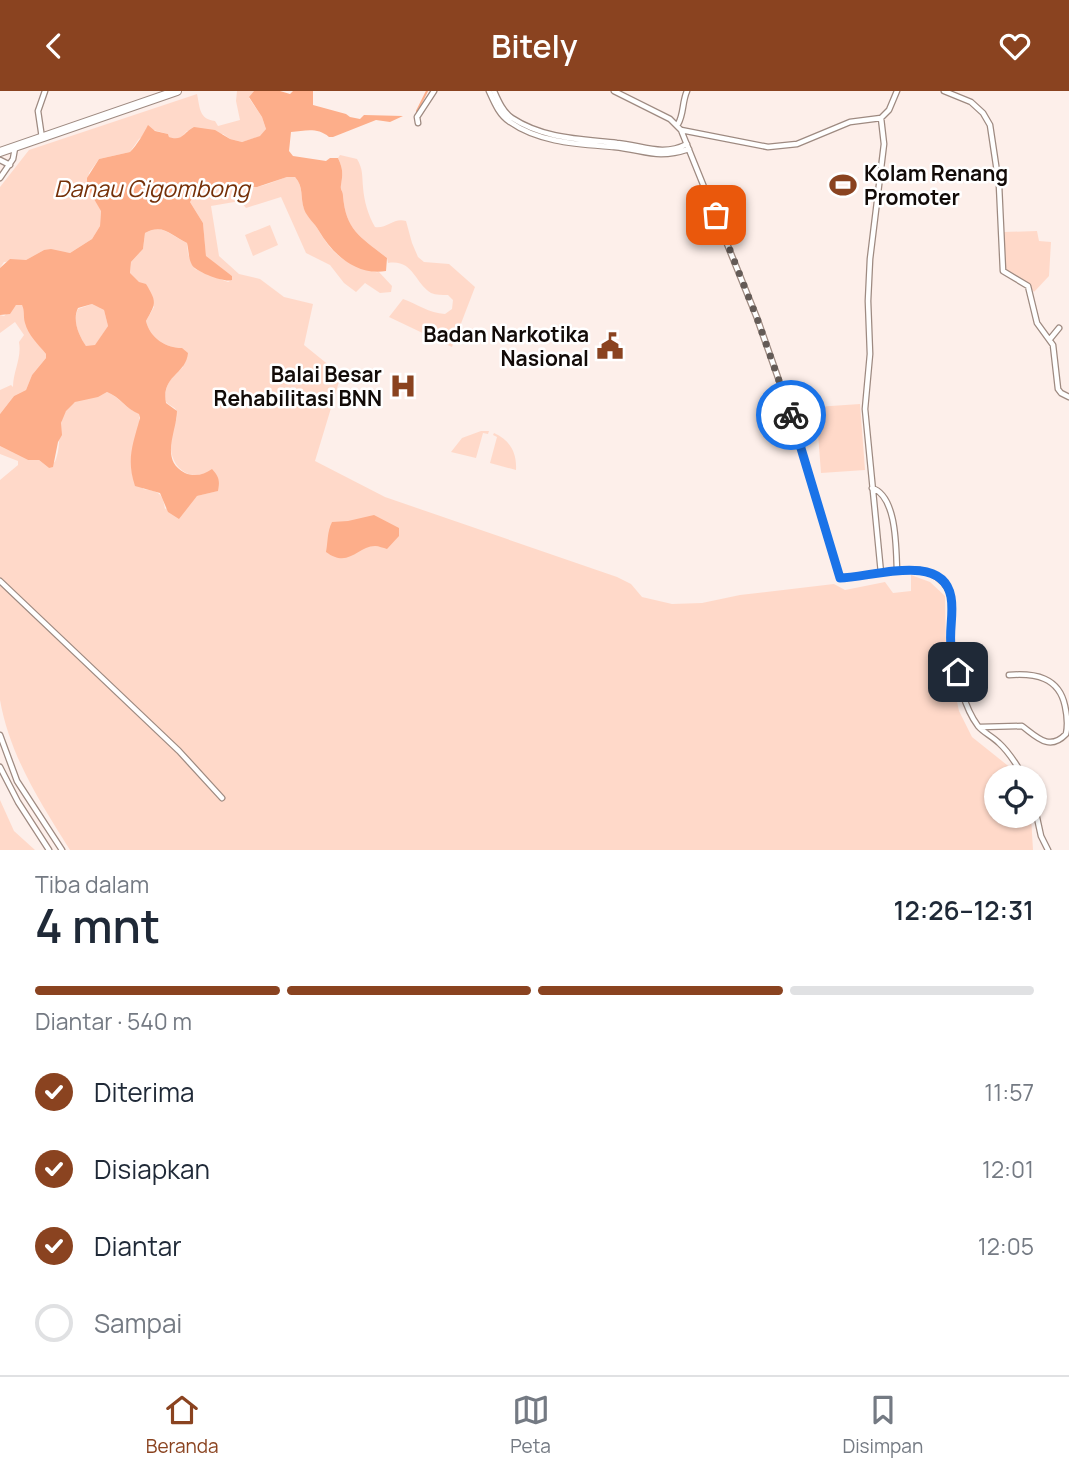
<!DOCTYPE html>
<html lang="id">
<head>
<meta charset="utf-8">
<style>
	body { margin:0; font-family:Manrope,sans-serif; background:#f6f6f7; color:#1f2937; height:100vh; display:flex; flex-direction:column; font-size:26px; white-space:nowrap }
	* { box-sizing:border-box; margin:0 }
	p { font-size:23px; color:#747a83 }
	.icon { flex:none; width:38px; height:38px; fill:none; stroke:currentColor; stroke-width:2; stroke-linecap:round; stroke-linejoin:round }
	.map { position:relative; height:759px; overflow:hidden }
	.drawer { display:flex; flex-direction:column; background:#fff; flex:1 }
	.drawer>* { flex:none }
	.fabs { position:absolute; left:984px; top:674px; display:grid; gap:14px }
	.fabs a { display:grid; place-items:center; width:63px; height:63px; border-radius:50%; background:#fff; box-shadow:0 2px 5px #0004; font-size:35px }
	.pin { position:absolute; display:grid; place-items:center; width:60px; height:60px; color:#fff; margin:-30px; border-radius:14px; box-shadow:0 4px 10px #0006 }
	.courier { position:absolute; display:grid; place-items:center; width:70px; height:70px; margin:-35px; border:5px solid #1a73e8; border-radius:50%; background:#fff; color:#222; box-shadow:0 2px 9px #0007 }
	.summary em { font-style:normal; font-weight:600 }
	.summary div { display:flex; flex-direction:column-reverse }
	.summary { display:flex; align-items:center; justify-content:space-between; height:119px; padding:0 35px }
	h1 { font-size:46px; font-weight:600; line-height:52px }
	.bar { display:grid; grid-template-columns:repeat(4,1fr); gap:10px 7px; align-content:center; height:84px; padding:0 35px }
	.bar i { height:9px; border-radius:5px; background:#e0e1e3 }
	.bar .current { background:#8a4320 }
	.bar p { grid-column:span 4 }
	ol { padding:0 35px; list-style:none }
	li { display:flex; align-items:center; gap:21px; height:77px }
	li p { margin-inline-start:auto }
	li .icon { padding:7px; border-radius:50%; background:#8a4320; color:#fff; stroke-width:4 }
	li:last-child { color:#747a83 }
	li i { width:38px; height:38px; border:4px solid #e0e1e3; border-radius:50% }
	header { display:flex; justify-content:space-between; align-items:center; height:91px; padding:0 35px; background:#8a4320; color:#fff; font-size:32px; font-weight:600 }
	.menu { display:flex; justify-content:space-around; align-items:center; height:98px; border-top:2px solid #e0e1e3; background:#fff; font-size:19px; color:#747a83 }
	.menu a { display:grid; justify-items:center; gap:4px }
	.menu .current { color:#8a4320 }
	.map>svg:first-child { display:block }
</style>
</head>
<body>
<header><svg class="icon" aria-label="back" viewBox="0 0 24 24"><path d="M15 5l-7 7 7 7"/></svg>Bitely<svg class="icon" aria-label="heart" viewBox="0 0 24 24"><path d="M12 20l-8-8c-3-5 5-10 8-4 3-6 11-1 8 4z"/></svg></header>
<div class="map">
<svg width="1069" height="759" viewBox="0 0 1069 759">
	<rect width="100%" height="100%" fill="#fdefea"/>
	<path fill="#ffd9c9" d="M237,0h17l-5,7 13,19 4,12 -5,7 -19,6 -12,-3 -7,-5 -36,-3c-6,7 -9,10 -18,6l-1,-3 -22,-6v6l-7,5 -9,13 -31,7 -10,14 -2,14 14,23 -1,16 -8,13 -22,14 -26,-3 -18,10 -22,2 -4,6v-81l29,-37 168,-56c3,14 2,25 18,27l3,5 22,-6 -4,-19z
		M340,64l17,4c6,10 5,16 6,28 1,14 5,28 12,40 12,2 19,-10 31,-6l6,22 6,14 6,5 25,2 26,23 -23,60 -63,-30 14,-18c14,5 26,14 42,15l7,-5 1,-9 -5,-5c-6,0 -12,0 -17,-2 -17,-11 -18,-34 -43,-30l-1,-5c-26,-21 -41,-27 -44,-62 0,-6 -3,-5 -2,-11 2,-12 2,-16 -3,-27z
		M287,86h8c9,10 5,20 9,31 3,10 11,15 15,23 12,20 22,31 45,37 6,2 9,5 15,4l13,14 -1,6 -11,1 -15,-10 -9,9 -12,-9 -14,-18 -24,-12 -25,-56 -35,11 -6,-7 -29,5 8,50 20,18 21,5 24,18 29,7 -9,41 37,30 -26,86 70,36 232,80 14,7 11,13 30,7 30,-1 38,-8 94,-11 11,6 40,-8 8,11 18,-2v-16l19,7 15,14 1,54 13,61 13,26 40,32 6,8h-22v38l35,1 2,34h-963c-30,-48 -60,-94 -70,-150v-220l18,-15v-4l-18,-7v-8l28,14h11l10,8c2,-3 6,-5 7,-9 7,-18 -2,-44 19,-57 9,-6 22,-4 32,-10 13,5 19,18 32,21l4,76c15,2 20,4 22,20l32,-13 20,-5 -5,-21c-7,5 -18,7 -26,3 -16,-8 -18,-29 -13,-44 1,-6 5,-10 4,-16 -1,-7 -7,-6 -11,-11 -3,-16 5,-25 17,-35l-1,-19c-16,0 -32,-10 -36,-27l8,-14 -24,-33 1,-12 12,-13 2,-16c19,-10 25,3 42,10l1,11 7,15 33,13 4,-2v-4l-26,-19 -3,-34 -13,-21c8,-24 45,-13 65,-15 10,-1 22,-7 32,-10z
		M270,134l8,20 -25,11 -8,-21z
		M1037,140l2,10 12,1 -2,34 -15,16 -9,-11 -15,-4c-8,-16 -8,-28 -6,-45z
		M92,213l12,6 4,16 -13,20h-9c-7,-10 -14,-26 -8,-37z
		M16,214h6l3,3c-1,19 9,32 21,46v4l-14,17 -6,15 -12,6 -14,18v-24l11,-5 2,2c0,-16 9,-29 6,-45l5,-7 -9,-13 -15,11v-18l4,1z
		M860,313l5,66 -44,3 -5,-66z
		M481,340h8l-1,3 -5,-1 -7,25 -25,-6 11,-14z
		M494,342c16,7 23,20 22,37l-26,-7 7,-26 -4,-2z
		M0,709l14,31 21,19h-35z"/>
	<path fill="#fdae8a" fill-rule="evenodd" d="M254,0h26l10,3 3,-3h20v14l33,9 4,3 10,2 4,-4 39,1 -13,6 -14,-2 -43,17h-4c-12,-10 -24,-6 -38,-5l-2,19 4,5 33,5 4,-3h8c5,11 5,15 3,27 -1,6 2,5 2,11 3,35 18,41 44,62l-1,13c-29,5 -53,-16 -67,-40 -4,-8 -12,-13 -15,-22 -4,-12 0,-22 -9,-32h-8l-30,10 -40,-1 -21,5 -6,11 13,21 3,33 26,20v4c-7,3 -36,-8 -40,-15 -4,-7 -3,-15 -5,-22 -16,-7 -23,-20 -42,-10l-2,16 -12,13 -1,11 9,9 7,2c11,18 10,19 0,37 4,17 20,27 36,27l6,5c-2,22 -27,22 -22,50l11,8c0,20 -18,49 8,62 9,4 19,2 27,-4 7,8 8,11 6,22l-21,5 -18,23 -11,-7 -8,-19 -25,-7c-9,-27 -2,-42 5,-68l-1,-4c-13,-5 -19,-17 -32,-22l-9,5 -23,5 -9,9 -5,12 1,12 -4,7 -5,25 -4,1 -10,-8h-11l-28,-14v-32l14,-18 12,-6 6,-15 14,-17v-4c-8,-10 -18,-19 -21,-31 -2,-7 0,-12 -3,-18h-6l-6,9 -10,1v-47l10,-9 16,1 18,-10 7,-1 19,4 22,-14 8,-13 1,-15 -14,-24v-9l12,-19 31,-7c8,-8 13,-18 18,-27l7,6 13,3 1,3c13,5 15,-5 25,-10l21,3 15,9 12,3 18,-6 6,-7 -4,-12 -13,-20zM92,213l12,6 4,16 -13,19 -9,1c-7,-10 -14,-26 -8,-38z
		M374,424l25,13v8l-12,13c-4,-1 -8,-3 -12,-3 -18,0 -26,23 -49,6 2,-10 1,-20 6,-30l16,-1z"/>
	<g fill="none" stroke-linecap="round" stroke-linejoin="round">
		<path stroke="#fdae8a" stroke-width="2" d="M417,20l10,-20"/>
		<defs>
			<path id="minor" d="M489,0c5,11 10,24 21,31 30,21 69,22 104,25 31,3 42,13 75,2
				M494,0c4,9 9,21 18,27 32,21 69,21 105,25 25,2 45,14 70,1
				M614,0l56,28 11,11 87,17 29,-3 53,-22 31,-4 8,-8 8,-19
				M944,0l27,11 12,11 7,12 9,60 4,86 25,15 9,37 16,22 5,44 3,4 8,4
				M881,27l3,26 -14,115 -2,42 2,53 -5,55 16,164
				M418,32l-1,-6 17,-26
				M678,33c6,-10 4,-22 9,-33
				M681,39l76,188 31,88 52,172c26,0 67,-15 90,-5 35,17 16,48 22,77 5,24 11,56 26,76 6,7 14,10 21,17 10,9 18,22 25,34
				M42,47l-4,-27 7,-20
				M0,69l10,5
				M0,87l13,-19 2,-11
				M1050,248l9,-11
				M872,397c25,8 24,60 25,83
				M0,490l179,170 43,47
				M980,636l42,-1c14,10 27,26 44,8 2,-9 1,-19 -1,-28 -6,-29 -30,-33 -56,-31
				M0,644l17,46 45,69
				M0,676l18,35 31,48
				M1034,713l7,32 7,14"/>
			<path id="trunk" d="M0,61l177,-61"/>
		</defs>
		<use href="#minor" stroke="#9e8a81" stroke-width="7"/>
		<use href="#trunk" stroke="#9e8a81" stroke-width="10"/>
		<use href="#minor" stroke="#fff" stroke-width="4.5"/>
		<use href="#trunk" stroke="#fff" stroke-width="8"/>
	</g>
	<g fill="none" stroke-linecap="round" stroke-linejoin="round">
		<path stroke="#645b57" stroke-width="7" stroke-dasharray="0 12.6" d="M716,124l41,103 34,97"/>
		<path stroke="#1a73e8" stroke-width="9" d="M791,324l49,163c30,0 103,-27 111,19 3,16 -2,33 0,49 1,9 6,17 7,26"/>
	</g>
	<defs>
		<symbol id="stadium-bare" viewBox="-9 -9 18 18"><path d="M0-5a6.5 5 0 1 0 0 10a6.5 5 0 1 0 0-10ZM-3.5-1.8h7v3.6h-7Z" fill="#8a4320" stroke="#fff" stroke-width="2.5" paint-order="stroke"/></symbol>
		<symbol id="civic-bare" viewBox="-9 -9 18 18"><path d="M-.6-6.5H3V-4.5H.6V-3L4-1V1h2V6H-6V1h2V-1L-.6-3ZM-1.2 2.5V6h2.4V2.5Z" fill="#8a4320" stroke="#fff" stroke-width="2.5" paint-order="stroke"/></symbol>
		<symbol id="hospital-bare" viewBox="-9 -9 18 18"><path d="M-5-5h3v3.5h4V-5h3V5h-3V1.5h-4V5h-3Z" fill="#8a4320" stroke="#fff" stroke-width="2.5" paint-order="stroke"/></symbol>
	</defs>
	<g fill-rule="evenodd">
		<use href="#stadium-bare" x="824" y="75" width="38" height="38"/>
		<use href="#civic-bare" x="591" y="236" width="38" height="38"/>
		<use href="#hospital-bare" x="384" y="276" width="38" height="38"/>
	</g>
	<g text-anchor="middle" dominant-baseline="central" stroke-width="5" stroke-linejoin="round" paint-order="stroke">
		<g font-size="21" font-weight="bold" fill="#120b08" stroke="#fff" text-anchor="end">
			<text x="864" y="82" text-anchor="start">Kolam Renang<tspan x="864" dy="24">Promoter</tspan></text>
			<text x="589" y="243">Badan Narkotika<tspan x="589" dy="24">Nasional</tspan></text>
			<text x="382" y="283">Balai Besar<tspan x="382" dy="24">Rehabilitasi BNN</tspan></text>
		</g>
		<g font-size="23" font-style="italic" fill="#753008" stroke="#fff">
			<text x="152" y="97">Danau Cigombong</text>
		</g>
	</g>
</svg>
<div class="fabs">
<a><svg class="icon" aria-label="locate" viewBox="0 0 24 24"><circle cx="12" cy="12" r="6"/><path d="M12 2v4M12 18v4M2 12h4M18 12h4"/></svg></a>
</div>
<div class="pin" style="left:716px;top:124px;background:#ea580c"><svg class="icon" aria-label="bag" viewBox="0 0 24 24"><path d="M5 8h14l-1 12H6zM9 8a3 3 0 0 1 6 0"/></svg></div>
<div class="pin" style="left:958px;top:581px;background:#1f2937"><svg class="icon" aria-label="home" viewBox="0 0 24 24"><path d="M3 11l9-7 9 7M6 9v11h12V9"/></svg></div>
<div class="courier" style="left:791px;top:324px"><svg class="icon" aria-label="bike" viewBox="0 0 24 24"><circle cx="6" cy="16" r="4"/><circle cx="18" cy="16" r="4"/><path d="M6 16l4-8h5l3 8M10 8l3 8H6M13 5h3"/></svg></div>
</div>
<section class="drawer">
<div class="summary"><div><h1>4 mnt</h1><p>Tiba dalam</p></div><em>12:26–12:31</em></div>
<div class="bar"><i class="current"></i><i class="current"></i><i class="current"></i><i></i><p>Diantar · 540 m</p></div>
<ol>
<li><svg class="icon" aria-label="check" viewBox="0 0 24 24"><path d="M5 12l5 5 9-10"/></svg>Diterima<p>11:57</p></li>
<li><svg class="icon" aria-label="check" viewBox="0 0 24 24"><path d="M5 12l5 5 9-10"/></svg>Disiapkan<p>12:01</p></li>
<li><svg class="icon" aria-label="check" viewBox="0 0 24 24"><path d="M5 12l5 5 9-10"/></svg>Diantar<p>12:05</p></li>
<li><i></i>Sampai</li>
</ol>
</section>
<nav class="menu">
<a class="current"><svg class="icon" aria-label="home" viewBox="0 0 24 24"><path d="M3 11l9-7 9 7M6 9v11h12V9"/></svg>Beranda</a>
<a><svg class="icon" aria-label="map" viewBox="0 0 24 24"><path d="M3 6l6-2 6 2 6-2v14l-6 2-6-2-6 2zM9 4v14M15 6v14"/></svg>Peta</a>
<a><svg class="icon" aria-label="saved" viewBox="0 0 24 24"><path d="M7 4h10v16l-5-4-5 4z"/></svg>Disimpan</a>
</nav>
</body>
</html>
